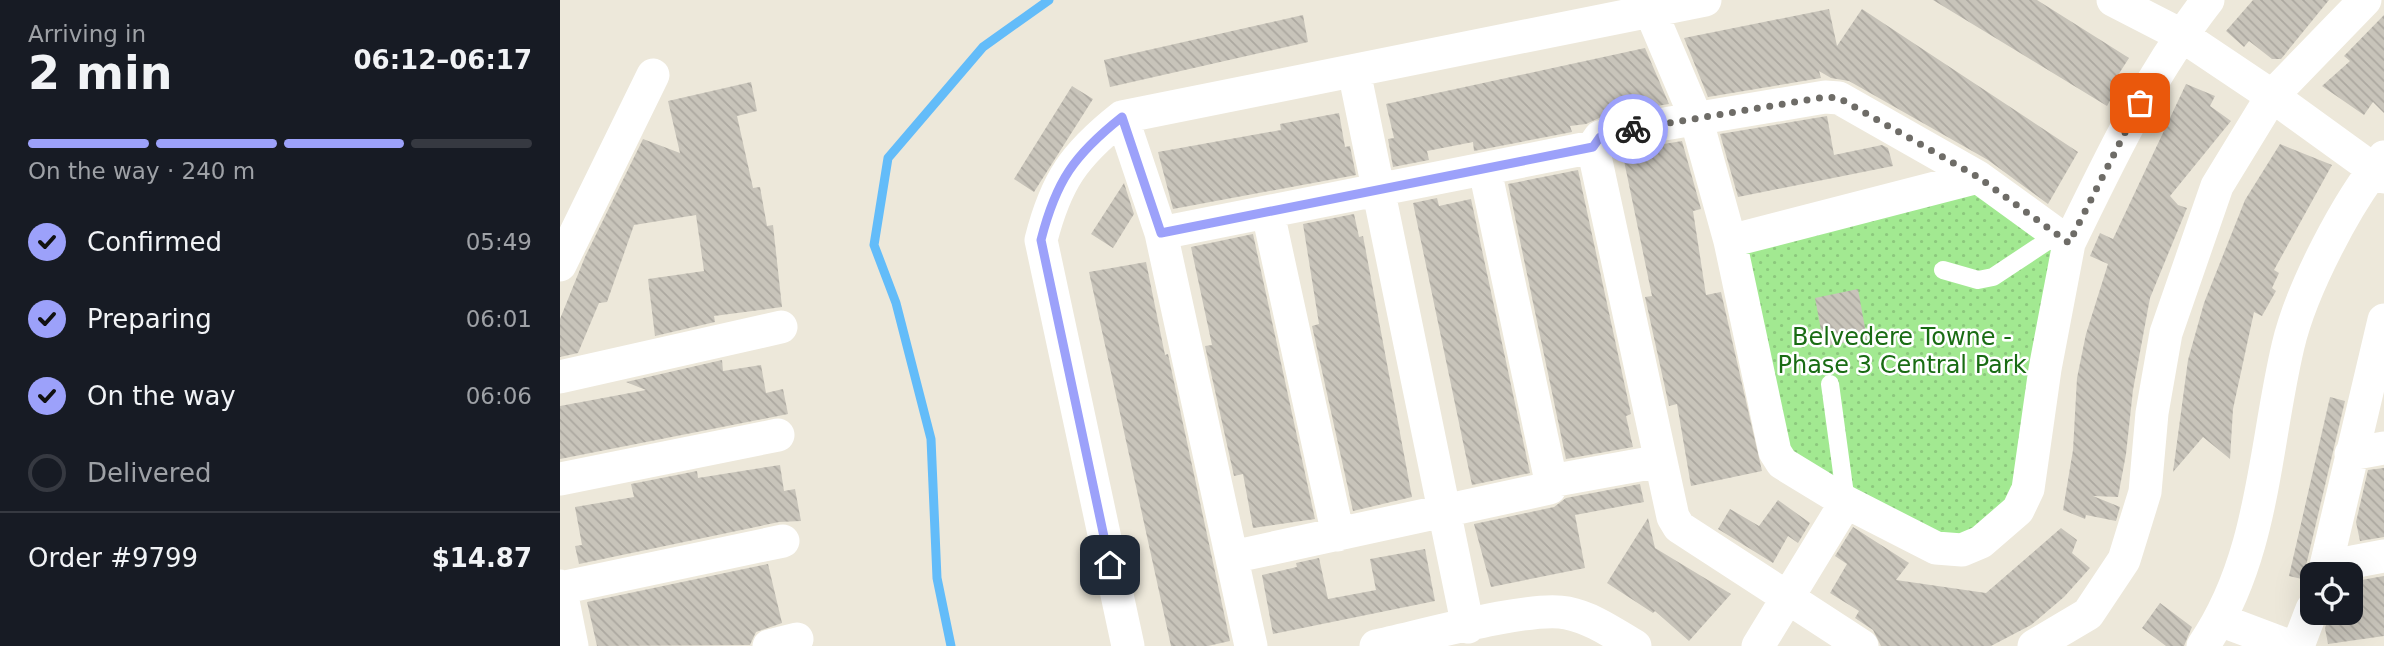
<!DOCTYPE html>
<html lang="en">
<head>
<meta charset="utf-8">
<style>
	body { margin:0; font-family:"DejaVu Sans",sans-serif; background:#242831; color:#f1f3f6; height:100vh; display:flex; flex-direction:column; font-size:26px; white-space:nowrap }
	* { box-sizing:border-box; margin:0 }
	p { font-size:23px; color:#9ea1a6 }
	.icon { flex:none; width:38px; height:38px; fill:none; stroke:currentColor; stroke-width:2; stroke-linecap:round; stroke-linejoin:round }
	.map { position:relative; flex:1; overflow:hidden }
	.panel { display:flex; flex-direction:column; background:#171b24; width:560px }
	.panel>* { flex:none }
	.controls { position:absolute; left:1740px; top:562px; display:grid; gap:14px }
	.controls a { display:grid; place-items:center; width:63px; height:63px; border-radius:14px; background:#171b24; box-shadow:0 7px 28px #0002; font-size:35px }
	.pin { position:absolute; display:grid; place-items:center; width:60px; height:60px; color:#fff; margin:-30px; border-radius:14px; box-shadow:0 4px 10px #0006 }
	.courier { position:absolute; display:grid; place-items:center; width:70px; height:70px; margin:-35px; border:5px solid #9ca1fa; border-radius:50%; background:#fff; color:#222; box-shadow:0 2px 9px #0007 }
	.overview em { font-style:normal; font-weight:600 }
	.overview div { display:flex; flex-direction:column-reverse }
	.overview { display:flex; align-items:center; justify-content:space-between; height:119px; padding:0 28px }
	h1 { font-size:46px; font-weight:600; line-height:52px }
	.bar { display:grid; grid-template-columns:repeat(4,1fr); gap:10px 7px; align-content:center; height:84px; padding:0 28px }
	.bar i { height:9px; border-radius:5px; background:#363941 }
	.bar .on { background:#9ca1fa }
	.bar p { grid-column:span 4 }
	.line { display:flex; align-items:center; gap:18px; padding:0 28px; border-top:2px solid #363941 }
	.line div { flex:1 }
	ol { padding:0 28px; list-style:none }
	li { display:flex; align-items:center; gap:21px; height:77px }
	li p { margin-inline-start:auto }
	li .icon { padding:7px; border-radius:50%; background:#9ca1fa; color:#111; stroke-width:4 }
	li:last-child { color:#9ea1a6 }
	li i { width:38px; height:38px; border:4px solid #363941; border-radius:50% }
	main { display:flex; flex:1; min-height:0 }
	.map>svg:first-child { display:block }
</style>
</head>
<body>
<main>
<section class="panel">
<div class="overview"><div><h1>2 min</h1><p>Arriving in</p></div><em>06:12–06:17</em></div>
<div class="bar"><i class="on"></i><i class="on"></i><i class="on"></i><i></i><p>On the way · 240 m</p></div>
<ol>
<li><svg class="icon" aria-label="check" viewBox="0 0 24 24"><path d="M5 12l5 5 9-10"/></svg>Confirmed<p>05:49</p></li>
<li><svg class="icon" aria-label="check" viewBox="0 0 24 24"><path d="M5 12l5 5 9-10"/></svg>Preparing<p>06:01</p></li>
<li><svg class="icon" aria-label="check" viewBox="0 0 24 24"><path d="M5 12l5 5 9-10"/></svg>On the way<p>06:06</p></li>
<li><i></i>Delivered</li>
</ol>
<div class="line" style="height:91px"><div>Order #9799</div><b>$14.87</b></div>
</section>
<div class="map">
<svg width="1824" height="646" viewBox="0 0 1824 646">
	<defs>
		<pattern id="green-dots" width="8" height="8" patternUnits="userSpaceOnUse" patternTransform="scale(1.75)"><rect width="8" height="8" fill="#a2e991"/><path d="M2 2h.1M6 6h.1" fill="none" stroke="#8cc87d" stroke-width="1.8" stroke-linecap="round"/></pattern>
		<pattern id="building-back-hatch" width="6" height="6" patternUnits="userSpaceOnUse" patternTransform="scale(1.75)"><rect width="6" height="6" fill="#c8c4ba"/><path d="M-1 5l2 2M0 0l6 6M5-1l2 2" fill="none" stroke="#aca8a0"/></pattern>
	</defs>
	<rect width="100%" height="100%" fill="#ede8da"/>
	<path fill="url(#green-dots)" d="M1418,177l91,66 -41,246 -66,61 -180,-87 -50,-216z"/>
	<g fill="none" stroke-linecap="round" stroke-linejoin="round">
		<path stroke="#63bcf9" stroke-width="9" d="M391,646l-14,-68 -6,-139 -35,-136 -22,-58 14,-87 95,-111 66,-47"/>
	</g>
	<path fill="url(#building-back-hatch)" d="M1373,0h104l92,58 -16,25 5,3 -11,20z
		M1693,0h76l-48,59h-9l-23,-18 -5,6 -18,-16z
		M1269,9l8,37 25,-37 216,143 -30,52 -60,-44 -139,-79 -18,-3 -12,-7 2,7 -113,19 -24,-59z
		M743,15l5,27 -198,45 -6,-27z
		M1824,15v98l-11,-11 -9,13 -42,-29 28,-25 -6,-5z
		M1085,48l24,56 -61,10 -22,10 -16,2 2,6 -98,19 -1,-9 -46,9 2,9 -36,7 -5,-28 6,-1 -8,-34z
		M191,82l6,29 -20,5 16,72 7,-1 7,39 6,-1 9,82 -68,9 1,6 -60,14 -7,-57 56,-8 -8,-56 -62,10 -27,77 -8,1 -21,50 -18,4v-38l25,-62 58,-118 37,14 -12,-52z
		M1626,84l29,12 -5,10 21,15 -61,75 8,9 9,3 -37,90 -17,92 -7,64 -8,43 -25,-1 27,11 -4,14 -30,-6 -1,4 -22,-9 10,-60 4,-72 9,-44 22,-70 -18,-8 10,-23 13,6z
		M512,86l21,13 -59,93 -20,-13z
		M779,113l6,34 5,-1 6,29 -183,34 -15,-57 123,-22 -1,-6z
		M1267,116l7,39 48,-10 6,3 5,18 -155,31 -18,-63z
		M1122,141l19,68 -8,2 13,84 15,-3 41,179 -71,15 -14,-82 -8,2 -24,-109 7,-1 -30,-145z
		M1720,144l52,21 -58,105 5,3 -7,15 4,3 -14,25 -8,-4 -21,97 -3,50 -27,-22 -30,35 15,-112 16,-57 41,-103z
		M1018,170l53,244 -5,2 7,31 -67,12 -58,-275z
		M564,183l10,31 -21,34 -22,-14z
		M877,198l2,8 32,-7 59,274 -58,12 -59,-282z
		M794,214l5,23 4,-1 49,261 -59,14 -41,-185 7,-2 -16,-100z
		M693,234l62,285 -62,9 -10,-54 -9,2 -29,-130 7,-1 -21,-98z
		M586,262l19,93 3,-1 62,287 -22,5h-37l-82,-374z
		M1298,289l9,50 -43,7 -9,-48z
		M162,360l1,11 38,-6 5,28 17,-4 5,25 -228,45v-53l86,-16 -20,-8z
		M1770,397l15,4 -40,169 1,10 -17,-4z
		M220,465l4,26 11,-2 6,32 -22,1 -200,42 -4,-18 7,-1 -7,-38 59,-10 -3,-13 66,-13 1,7z
		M1824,468v69l-24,4 -4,-19 12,-52z
		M1080,484l4,18 -69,13 10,53 -94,19 -17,-63 80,-17 12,-9z
		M1218,500l32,23 -12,20 -10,-7 -15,27 -55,-34 12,-20 29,17z
		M1088,518l7,30 76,46 -42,47 -34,-30 -2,2 -46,-30z
		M1293,527l56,36 -13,17 90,13 75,-65 16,12 -5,13 18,15 -26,29 -33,28 -40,21h-110l-8,-16 -18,-12 4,-7 -29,-18 17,-29 -12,-8z
		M865,549l10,52 -162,33 -11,-59 35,-8 -1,-4 23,-5 9,41 48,-9 -6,-31z
		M208,564l14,59 -26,9 -6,13 -153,1 -10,-44z
		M1824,576v60l-56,8 -3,-16 5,-16h20v-30z
		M1600,603l32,24 -8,19h-18l-24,-18z"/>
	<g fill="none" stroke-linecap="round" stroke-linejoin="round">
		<path stroke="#fff" stroke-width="18" d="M1383,270l35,10 15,-3 65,-43
			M1270,384l16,118"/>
		<path stroke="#fff" stroke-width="33" d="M1553,0l68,35 91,61 112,81
			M1091,12l45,106 34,123 45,211 7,11 64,39 90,46 26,2 19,-8 37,-32 10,-21 17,-120 24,-126 -91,-66 -248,64
			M794,71l114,556
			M562,117l39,116 90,413
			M708,213l70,322
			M601,233l432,-86
			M1509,243c41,-84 81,-169 139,-243
			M0,265l93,-190
			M0,377l221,-50
			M1791,454l33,-6
			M0,479l218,-44
			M991,481l110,-20
			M672,557l318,-69 1,-7 -66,-311
			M1766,567l58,-11
			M1764,574l60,-254
			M0,586l12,60
			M0,588l223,-47
			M1660,620l69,26
			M209,646l28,-7
			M568,646l-87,-406c15,-59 33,-85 81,-123l583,-117
			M816,646c43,-9 154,-41 191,-33 25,5 46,20 68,33
			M1198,646l88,-144
			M1302,646l-183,-119 -6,-10 -80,-370 7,-10 11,-4 214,-36 14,1 139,79
			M1474,646l54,-32 36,-54 21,-68 7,-79 14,-80 51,-147 55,-90 93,-96
			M1643,646c61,-89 61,-198 85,-300 13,-56 59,-145 96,-189
			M1738,646l14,-37"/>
	</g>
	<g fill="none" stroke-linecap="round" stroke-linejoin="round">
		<path stroke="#6e6c67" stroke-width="7" stroke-dasharray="0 12.6" d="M1073,129l192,-32 14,1 139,79 91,66 71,-140"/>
		<path stroke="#9ca1fa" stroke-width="9" d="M550,565l-69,-325c15,-59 33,-85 81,-123l39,116 432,-86 7,-10 33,-8"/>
	</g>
	<g text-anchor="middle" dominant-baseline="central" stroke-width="5" stroke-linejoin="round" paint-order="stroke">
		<g font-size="24" fill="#196c13" stroke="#fff">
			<text x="1342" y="337">Belvedere Towne -<tspan x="1342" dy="28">Phase 3 Central Park</tspan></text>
		</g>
	</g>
</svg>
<div class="controls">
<a><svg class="icon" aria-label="locate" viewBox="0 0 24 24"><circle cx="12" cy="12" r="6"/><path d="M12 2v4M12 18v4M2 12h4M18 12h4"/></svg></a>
</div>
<div class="pin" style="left:1580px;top:103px;background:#ea580c"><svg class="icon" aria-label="bag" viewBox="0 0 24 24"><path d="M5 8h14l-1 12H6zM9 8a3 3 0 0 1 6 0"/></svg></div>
<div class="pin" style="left:550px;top:565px;background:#1f2937"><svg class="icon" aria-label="home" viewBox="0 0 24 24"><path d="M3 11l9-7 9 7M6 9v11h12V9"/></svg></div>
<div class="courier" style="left:1073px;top:129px"><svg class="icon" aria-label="bike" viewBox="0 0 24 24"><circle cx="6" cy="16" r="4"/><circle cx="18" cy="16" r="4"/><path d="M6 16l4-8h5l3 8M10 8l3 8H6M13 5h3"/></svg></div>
</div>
</main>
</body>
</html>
